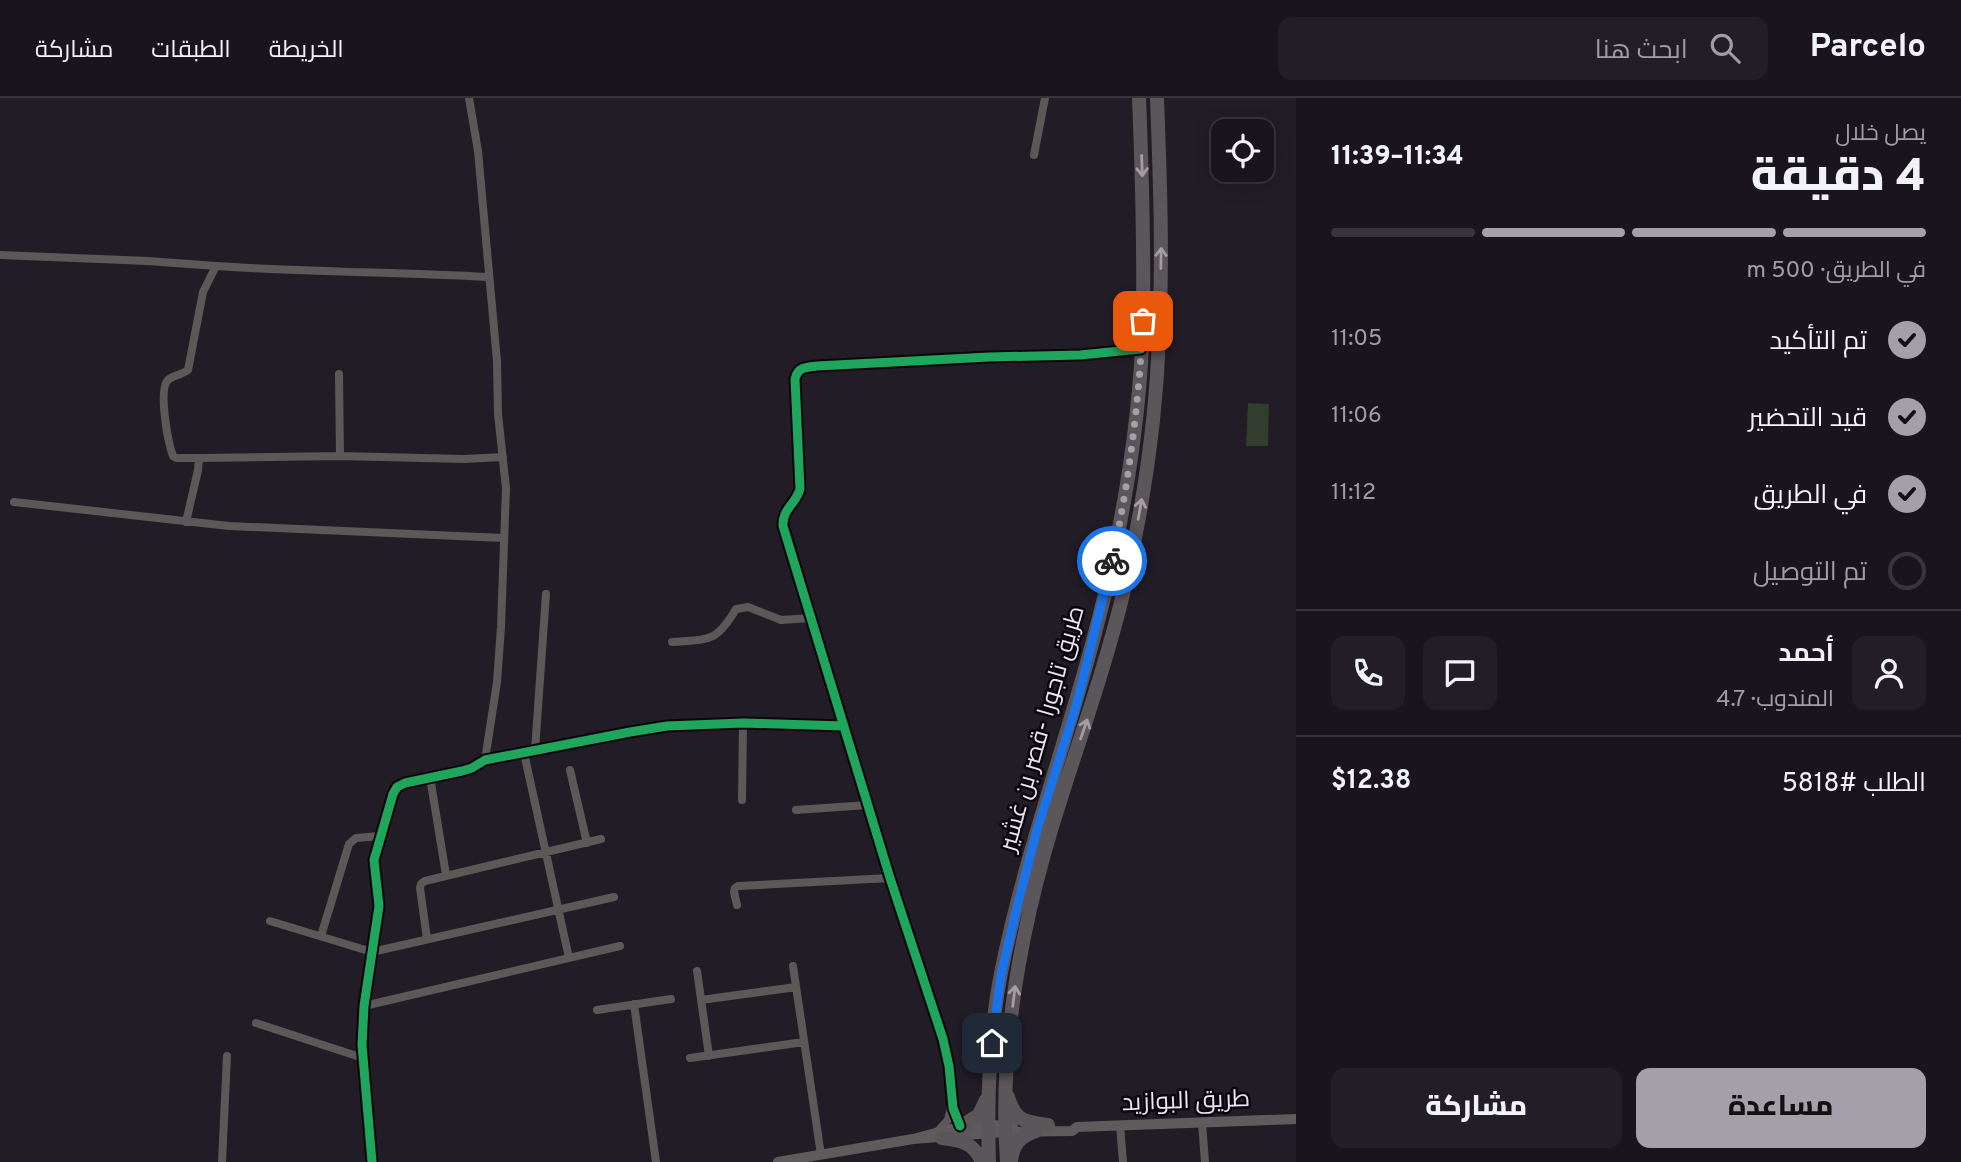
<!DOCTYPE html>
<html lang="ar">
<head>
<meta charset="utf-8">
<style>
	body { margin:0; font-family:Overpass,Cairo,sans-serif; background:#231e25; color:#f1f3f6; direction:rtl; height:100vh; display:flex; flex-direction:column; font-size:26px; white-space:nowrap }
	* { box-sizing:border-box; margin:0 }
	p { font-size:23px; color:#9f9fa3 }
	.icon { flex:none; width:38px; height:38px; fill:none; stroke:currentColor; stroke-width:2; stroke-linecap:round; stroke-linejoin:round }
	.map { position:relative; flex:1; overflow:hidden; direction:ltr }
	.sheet { display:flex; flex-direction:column; background:#1a151c; width:665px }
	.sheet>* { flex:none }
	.buttons { position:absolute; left:1211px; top:21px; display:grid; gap:14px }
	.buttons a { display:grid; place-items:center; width:63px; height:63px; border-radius:14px; background:#1a151c; box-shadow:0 4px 18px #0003,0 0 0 2px #38343b; font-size:35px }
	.pin { position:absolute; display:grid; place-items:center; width:60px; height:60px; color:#fff; margin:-30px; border-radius:14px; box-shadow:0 4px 10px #0006 }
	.courier { position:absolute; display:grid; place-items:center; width:70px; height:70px; margin:-35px; border:5px solid #1a73e8; border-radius:50%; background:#fff; color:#222; box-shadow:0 2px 9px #0007 }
	.summary em { font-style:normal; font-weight:800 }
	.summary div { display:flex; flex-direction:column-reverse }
	.summary { display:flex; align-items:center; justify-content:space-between; height:119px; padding:0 35px }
	h1 { font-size:46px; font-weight:800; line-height:52px }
	.bar { display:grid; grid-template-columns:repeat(4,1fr); gap:10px 7px; align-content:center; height:84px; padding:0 35px }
	.bar i { height:9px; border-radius:5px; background:#38343b }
	.bar .active { background:#a59fa9 }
	.bar p { grid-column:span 4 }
	.line { display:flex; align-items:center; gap:18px; padding:0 35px; border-top:2px solid #38343b }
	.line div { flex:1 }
	.round { display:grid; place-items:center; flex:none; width:74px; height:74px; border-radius:14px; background:#231e25 }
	ol { padding:0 35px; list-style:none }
	li { display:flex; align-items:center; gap:21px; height:77px }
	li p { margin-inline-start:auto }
	li .icon { padding:7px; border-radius:50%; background:#a59fa9; color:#111; stroke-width:4 }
	li:last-child { color:#9f9fa3 }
	li i { width:38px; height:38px; border:4px solid #38343b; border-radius:50% }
	.cta { display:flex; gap:14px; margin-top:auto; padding:14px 35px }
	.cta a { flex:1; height:80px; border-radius:14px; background:#a59fa9; color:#111; font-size:28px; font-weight:800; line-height:80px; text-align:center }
	.cta a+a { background:#231e25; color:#f1f3f6 }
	header { display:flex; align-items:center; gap:42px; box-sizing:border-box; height:98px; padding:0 35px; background:#1a151c; border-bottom:2px solid #38343b }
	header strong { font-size:33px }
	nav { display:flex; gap:38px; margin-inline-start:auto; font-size:24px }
	.search { width:490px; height:63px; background:#231e25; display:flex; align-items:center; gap:18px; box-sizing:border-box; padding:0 24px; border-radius:14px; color:#9f9fa3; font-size:26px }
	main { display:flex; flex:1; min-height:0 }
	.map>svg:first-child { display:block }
</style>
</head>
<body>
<header>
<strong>Parcelo</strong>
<div class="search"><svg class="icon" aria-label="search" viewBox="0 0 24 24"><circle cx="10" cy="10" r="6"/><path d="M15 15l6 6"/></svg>ابحث هنا</div>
<nav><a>الخريطة</a><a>الطبقات</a><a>مشاركة</a></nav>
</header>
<main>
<section class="sheet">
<div class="summary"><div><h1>4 دقيقة</h1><p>يصل خلال</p></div><em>11:34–11:39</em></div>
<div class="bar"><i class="active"></i><i class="active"></i><i class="active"></i><i></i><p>في الطريق · 500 m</p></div>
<ol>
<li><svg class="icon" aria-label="check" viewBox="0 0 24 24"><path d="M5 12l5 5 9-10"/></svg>تم التأكيد<p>11:05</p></li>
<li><svg class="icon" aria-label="check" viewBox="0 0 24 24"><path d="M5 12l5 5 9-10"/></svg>قيد التحضير<p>11:06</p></li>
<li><svg class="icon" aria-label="check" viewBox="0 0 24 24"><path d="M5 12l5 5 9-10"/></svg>في الطريق<p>11:12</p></li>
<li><i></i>تم التوصيل</li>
</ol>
<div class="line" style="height:126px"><a class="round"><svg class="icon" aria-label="person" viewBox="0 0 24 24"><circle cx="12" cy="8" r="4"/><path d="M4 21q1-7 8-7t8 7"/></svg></a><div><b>أحمد</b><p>المندوب · 4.7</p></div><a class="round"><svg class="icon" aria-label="chat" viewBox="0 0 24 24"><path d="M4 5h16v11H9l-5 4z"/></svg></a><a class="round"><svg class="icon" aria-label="phone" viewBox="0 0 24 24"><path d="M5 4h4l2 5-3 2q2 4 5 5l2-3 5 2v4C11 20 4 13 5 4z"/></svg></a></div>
<div class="line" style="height:91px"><div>الطلب #5818</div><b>$12.38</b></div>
<div class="cta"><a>مساعدة</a><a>مشاركة</a></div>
</section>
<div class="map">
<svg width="1296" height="1064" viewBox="0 0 1296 1064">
	<rect width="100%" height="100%" fill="#221c26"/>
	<path fill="#313d2d" d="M1248,305l21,1 -1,42h-22z"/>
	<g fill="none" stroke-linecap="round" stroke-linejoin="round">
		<path stroke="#5c5858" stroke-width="8" d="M469,0l9,53 19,210 1,53 8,74 -5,139 -4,55 -12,78
			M1034,57l11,-57
			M0,157l148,6 68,5 -13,26 -15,78c-6,5 -15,5 -20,10 -10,9 0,63 5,76l3,2h23
			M216,168c90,6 181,6 272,11
			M339,276l1,82
			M14,404l215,24 274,12
			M186,424l12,-52 1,-12 141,-2 124,3 39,-2
			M672,544c37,-3 44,1 64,-33l12,-2 33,13 30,-2
			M535,652l11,-156
			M524,655l45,205
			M570,672l17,73
			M430,679l16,98
			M742,702l1,-77
			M796,712l72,-5
			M737,807l-3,-13 1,-4 3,-2 152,-8
			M270,823l102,31 242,-55
			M321,838l28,-92 7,-6 24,-2
			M427,841l-7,-51 1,-4 4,-3 176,-42
			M793,868l28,189
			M697,873l12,85
			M701,902l95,-13
			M634,906l22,158
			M364,908l256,-60
			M597,912l74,-11
			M256,925l107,35
			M690,960l114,-16
			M1202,1025l3,39
			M1120,1027l3,37
			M960,1028l-7,-18 -4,-42 -6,-27 -53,-161 -107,-352c-1,-17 13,-22 17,-37l-5,-110c3,-12 11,-12 22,-13l172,-9 91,-2 61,-6
			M937,1034l11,-12 3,-12
			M222,1064l5,-106
			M372,1064l-10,-117 2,-39 15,-100 -5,-46 19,-66 4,-7 8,-4 57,-12 10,-3 13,-8 145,-28 37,-6 76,-3 101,3"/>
		<path stroke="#5f5b5c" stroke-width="10" d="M913,1041l91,-7 68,-1 5,-4 219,-8
			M778,1064l135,-23 49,-13 51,-1"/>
		<path stroke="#5b5659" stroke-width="14" d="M1008,999c7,24 17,25 40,28
			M962,1028l17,-11 7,-15
			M942,1040c19,2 32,5 40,24
			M1011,1063c2,-18 9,-24 25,-30
			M989,1064c-2,-63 0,-128 12,-189 28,-139 81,-271 111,-410 17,-79 29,-162 31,-242 1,-75 -1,-149 -4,-223
			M1007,1064c-9,-123 16,-247 54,-364 22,-69 46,-137 63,-208 19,-82 32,-168 35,-253 4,-80 1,-159 -2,-239"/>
		<defs>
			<path id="cycleway" d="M960,1028l-7,-18 -4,-42 -6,-27 -53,-161 -107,-352c-1,-17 13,-22 17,-37l-5,-110c3,-12 11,-12 22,-13l172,-9 91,-2 61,-6
				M372,1064l-10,-117 2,-39 15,-100 -5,-46 19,-66 4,-7 8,-4 57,-12 10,-3 13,-8 145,-28 37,-6 76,-3 101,3"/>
		</defs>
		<use href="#cycleway" stroke="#0a060d" stroke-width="13"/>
		<use href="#cycleway" stroke="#20a55d" stroke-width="9"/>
	</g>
	<defs><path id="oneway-shaft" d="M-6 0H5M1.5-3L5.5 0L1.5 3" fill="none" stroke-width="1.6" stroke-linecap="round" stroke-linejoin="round" transform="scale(1.75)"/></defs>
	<g stroke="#a49ea4">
		<use href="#oneway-shaft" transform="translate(1142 68) rotate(88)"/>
		<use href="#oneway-shaft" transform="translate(1161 160) rotate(-89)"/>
		<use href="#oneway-shaft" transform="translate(1140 411) rotate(-80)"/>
		<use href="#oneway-shaft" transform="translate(1084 631) rotate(-71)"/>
		<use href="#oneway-shaft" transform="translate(1014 898) rotate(-83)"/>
	</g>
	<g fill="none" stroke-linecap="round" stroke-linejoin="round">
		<path stroke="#a59fa9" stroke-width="7" stroke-dasharray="0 12.6" d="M1112,463c17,-79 27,-159 31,-240"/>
		<path stroke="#1a73e8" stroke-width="9" d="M992,945l9,-68 17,-72 19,-73 40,-127 35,-142"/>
	</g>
	<g text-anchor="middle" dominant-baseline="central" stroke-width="5" stroke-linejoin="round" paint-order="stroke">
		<g font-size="24" fill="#ece5f0" stroke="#0a060d">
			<text transform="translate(1043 631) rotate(-74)">طريق تاجورا -قصر بن غشير</text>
			<text transform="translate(1186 1004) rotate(-2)">طريق البوازيد</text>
		</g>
	</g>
</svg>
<div class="buttons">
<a><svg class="icon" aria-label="locate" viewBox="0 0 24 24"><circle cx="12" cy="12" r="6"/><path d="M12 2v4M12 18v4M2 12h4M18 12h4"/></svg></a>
</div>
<div class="pin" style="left:1143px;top:223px;background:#ea580c"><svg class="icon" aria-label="bag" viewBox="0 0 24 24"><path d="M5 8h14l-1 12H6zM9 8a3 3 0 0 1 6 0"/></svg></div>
<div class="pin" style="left:992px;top:945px;background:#1f2937"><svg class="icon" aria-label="home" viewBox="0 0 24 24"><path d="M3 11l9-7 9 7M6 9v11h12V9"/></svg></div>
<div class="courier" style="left:1112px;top:463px"><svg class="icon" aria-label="bike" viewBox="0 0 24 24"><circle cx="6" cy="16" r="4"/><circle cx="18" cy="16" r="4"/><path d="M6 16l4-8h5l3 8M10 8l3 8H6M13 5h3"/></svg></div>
</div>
</main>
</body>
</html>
